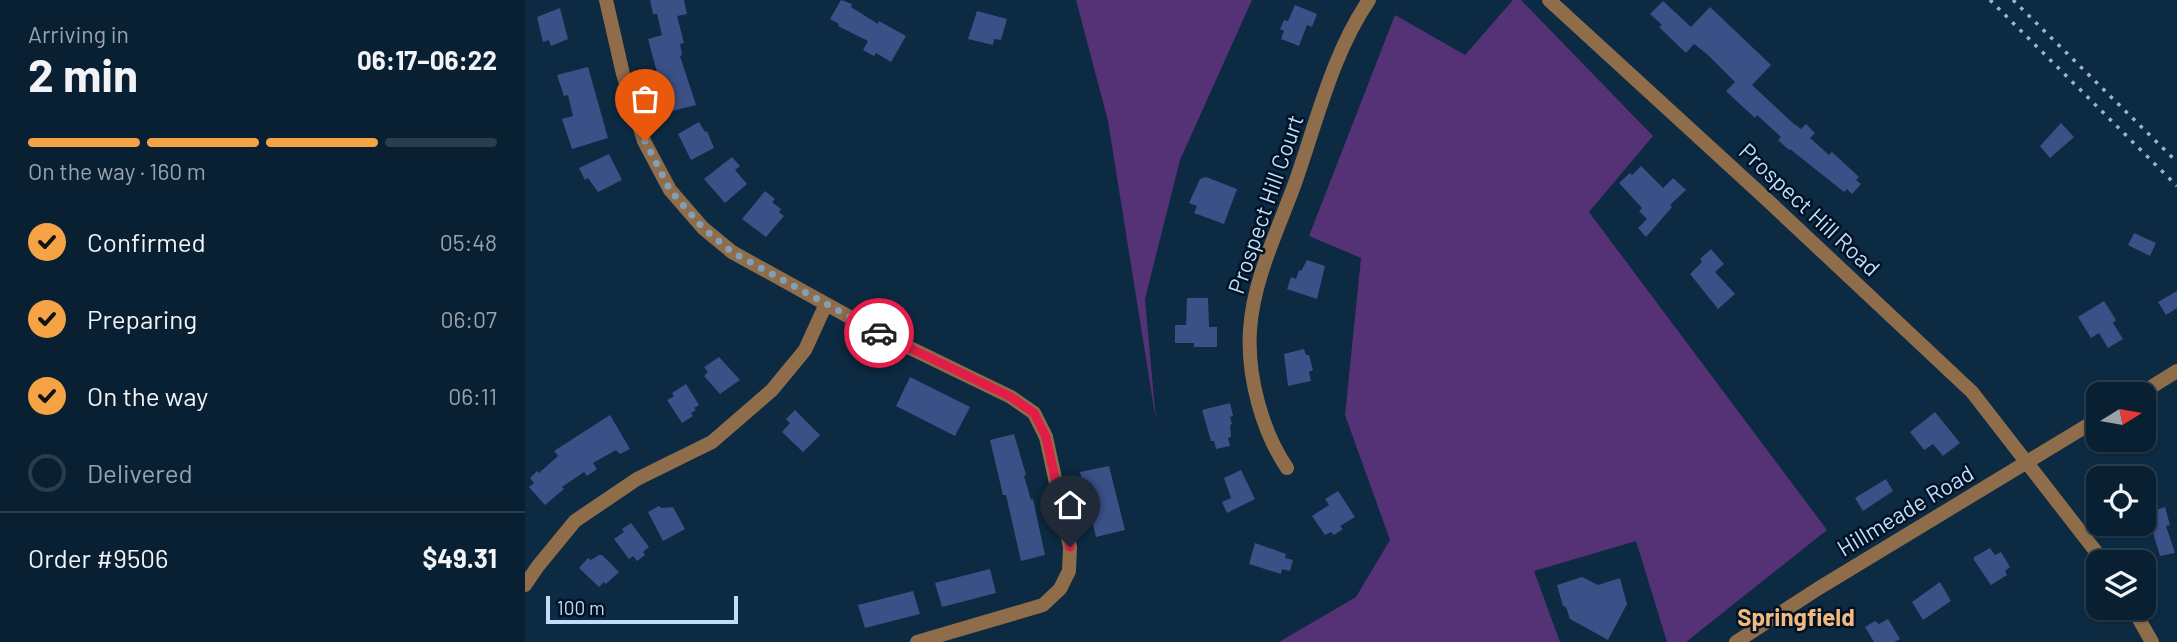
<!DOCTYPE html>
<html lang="en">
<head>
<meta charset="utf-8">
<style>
	body { margin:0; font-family:Barlow,sans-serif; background:#12283a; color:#f1f3f6; height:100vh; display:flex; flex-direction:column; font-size:26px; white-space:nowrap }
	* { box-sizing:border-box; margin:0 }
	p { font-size:23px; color:#99a3ac }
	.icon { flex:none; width:38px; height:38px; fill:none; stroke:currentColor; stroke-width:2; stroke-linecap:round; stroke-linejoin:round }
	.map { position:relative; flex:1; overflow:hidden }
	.drawer { display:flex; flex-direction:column; background:#092032; width:525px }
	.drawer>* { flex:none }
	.needle { width:46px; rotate:79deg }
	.fabs { position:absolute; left:1561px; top:382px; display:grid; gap:14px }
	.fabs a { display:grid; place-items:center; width:70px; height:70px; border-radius:14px; background:#092032; box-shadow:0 2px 5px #0004,0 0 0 2px #293e4d; font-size:35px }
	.scale { position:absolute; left:21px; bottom:18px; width:192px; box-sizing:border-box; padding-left:7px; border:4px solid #c1def8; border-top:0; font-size:19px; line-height:24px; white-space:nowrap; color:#c1def8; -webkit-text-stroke:5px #001224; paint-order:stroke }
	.pin { position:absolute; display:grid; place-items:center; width:60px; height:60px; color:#fff; margin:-72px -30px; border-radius:50% 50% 50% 0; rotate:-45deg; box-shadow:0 0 7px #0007 }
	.pin .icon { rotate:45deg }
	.courier { position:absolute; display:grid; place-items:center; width:70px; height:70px; margin:-35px; border:5px solid #e11d48; border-radius:50%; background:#fff; color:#222; box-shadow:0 2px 9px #0007 }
	.headline em { font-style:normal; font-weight:700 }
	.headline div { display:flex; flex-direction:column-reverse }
	.headline { display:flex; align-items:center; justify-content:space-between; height:119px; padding:0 28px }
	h1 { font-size:46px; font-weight:700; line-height:52px }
	.bar { display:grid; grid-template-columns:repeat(4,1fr); gap:10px 7px; align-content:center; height:84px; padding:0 28px }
	.bar i { height:9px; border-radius:5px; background:#293e4d }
	.bar .selected { background:#f5a345 }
	.bar p { grid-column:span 4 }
	.line { display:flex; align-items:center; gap:18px; padding:0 28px; border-top:2px solid #293e4d }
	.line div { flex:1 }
	ol { padding:0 28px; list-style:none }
	li { display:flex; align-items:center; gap:21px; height:77px }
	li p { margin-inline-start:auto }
	li .icon { padding:7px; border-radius:50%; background:#f5a345; color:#111; stroke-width:4 }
	li:last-child { color:#99a3ac }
	li i { width:38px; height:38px; border:4px solid #293e4d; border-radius:50% }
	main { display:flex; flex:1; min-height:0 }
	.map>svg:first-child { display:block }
</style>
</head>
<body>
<main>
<section class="drawer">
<div class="headline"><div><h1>2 min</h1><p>Arriving in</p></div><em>06:17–06:22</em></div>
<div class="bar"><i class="selected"></i><i class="selected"></i><i class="selected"></i><i></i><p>On the way · 160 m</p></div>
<ol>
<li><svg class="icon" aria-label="check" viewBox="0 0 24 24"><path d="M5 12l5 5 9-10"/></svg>Confirmed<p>05:48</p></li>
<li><svg class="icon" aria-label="check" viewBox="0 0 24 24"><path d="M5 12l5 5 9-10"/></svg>Preparing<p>06:07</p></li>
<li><svg class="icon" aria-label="check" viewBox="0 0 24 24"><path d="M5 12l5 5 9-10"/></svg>On the way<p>06:11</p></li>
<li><i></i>Delivered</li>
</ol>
<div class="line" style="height:91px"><div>Order #9506</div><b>$49.31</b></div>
</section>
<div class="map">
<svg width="1652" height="642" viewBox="0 0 1652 642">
	<rect width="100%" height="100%" fill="#0c2a42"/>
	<path fill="#553175" d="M551,0h176l-72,160 -35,139 11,122 -48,-300z
		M988,0h8l132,136 -64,76 238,318 -141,112h-19l-31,-101 -102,30 26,71h-281l77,-45 34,-57 -45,-125 16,-157 -52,-22 86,-221 70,40z"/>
	<path fill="#3a5087" d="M125,0h34l3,14 -10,2 7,27 -4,1 2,11 -2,1 16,49 -24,6 -1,-3 -4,1 -19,-70 14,-4 -5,-21h-4z
		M316,0l11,4 -1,3 27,17 1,-3 27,15 -15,26 -15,-9 -2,3 -11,-6 5,-9 -30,-15 1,-2 -9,-5z
		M1138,1l28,26 19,-20 61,58 -19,20 42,39 7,5 5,-5 9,9 -5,5 19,17 3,-3 27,25 -3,3 5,4 -9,10 -5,-5 -3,3 -54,-43 -1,1 -11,-10 3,-3 -24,-22 -2,3 -26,-24 -3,-3 9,-9 -27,-27 -14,-11 -8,9 -27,-26 3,-2 -12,-11z
		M770,5l22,9 -5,13 -5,-2 -8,21 -18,-7 3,-8 -4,-2 4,-9 4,1z
		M35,8l8,31 -17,7 -2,-6 -6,2 -6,-25z
		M452,11l30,8 -6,21 -7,-1 -1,6 -25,-6z
		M63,67l20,71 -36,11 -10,-30 11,-3 -5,-21 -4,1 -7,-21z
		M174,122l6,10 2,-1 7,17 -23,12 -13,-26z
		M1536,123l13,14 -24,21 -10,-12z
		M84,154l13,26 -24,12 -10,-14 -3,2 -6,-12z
		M207,157l8,9 -5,4 12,14 -22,19 -21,-24z
		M1116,166l22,22 10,-10 13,12 -16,15 2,2 -26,30 -8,-9 9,-9 -8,-8 3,-3 -23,-25 11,-10 2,2z
		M681,177l31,12 -13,35 -30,-11 3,-7 -8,-3 11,-24z
		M240,191l10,8 -3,3 9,7 -2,3 5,4 -18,21 -24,-18z
		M1609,233l22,10 -6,13 -22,-11z
		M1186,249l13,15 -9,8 20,22 -17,15 -28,-35 12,-12 -2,-3z
		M782,260l18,6 -8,33 -30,-10 4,-12 5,2 3,-9 2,1z
		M1652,291v17l-11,7 -8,-13z
		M662,298h21l1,29h8v20h-23v-4h-19v-18h11z
		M1579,301l12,19 -3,3 10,16 -15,9 -9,-15 -8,5 -13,-21z
		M779,349l2,6h3l4,15 -4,2 2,9 -23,5 -4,-32z
		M194,357l21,23 -20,14 -16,-18 4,-4 -4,-5z
		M385,377l60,30 -15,29 -59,-30z
		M161,384l13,21 -5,3 2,2 -5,3 2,3 -11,7 -15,-23 7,-4 -2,-3z
		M705,403l3,13 -3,1 2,7 -2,1 1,12 -3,1 2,8 -14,3 -2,-8h-3l-9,-31z
		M270,410l25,25 -17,17 -21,-20 8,-9 -4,-4z
		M1410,412l25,31 -17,13 -10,-12 -9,6 -14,-18z
		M85,415l20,34 -10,5 -4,-4 -23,13 4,6 -10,7 -3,-4 -22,15 2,2 -19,16 -16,-18 5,-4 -4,-5 7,-7 2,2 19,-17 -4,-5z
		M489,434l12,41 -2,1 7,24 2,-1 12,56 -24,6 -15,-66h-3l-13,-55z
		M584,466l16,64 -29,7 -16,-65z
		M716,470l14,29 -28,14 -5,-11 9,-4 -7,-20z
		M1361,479l7,12 -30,20 -8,-13z
		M813,491l17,26 -15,9 3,3 -9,6 -3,-3 -6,3 -13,-19 17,-11 -4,-6z
		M134,506l2,2 12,-1 12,22 -22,12 -15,-29z
		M1640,507l5,18 -4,1 9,27 -15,3 -13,-43z
		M106,523l18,24 -6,5 2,3 -8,6 -4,-5 -4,3 -15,-20 10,-7 -2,-3z
		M730,543l31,11 -1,4 8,2 -3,11 -8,-2 -1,5 -32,-10z
		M1465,548l5,7 6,-3 9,15 -5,4 2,4 -16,10 -17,-25v-3z
		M74,555h3l17,17 -13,12 -2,-2 -5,5 -20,-19 9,-10 3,2z
		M465,569l6,24 -54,14 -7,-24z
		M1057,577l16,8 22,-7 7,26 -19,36 -38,-21 -4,-12 -3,-1 -6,-21z
		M1415,582l11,19 -28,19 -11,-18z
		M388,591l7,23 -55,14 -7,-23z
		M1363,619l12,20 -6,3h-20l-9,-15 10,-6 4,3z"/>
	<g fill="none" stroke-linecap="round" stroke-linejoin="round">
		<path stroke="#906d4a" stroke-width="14" d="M81,0l17,74 21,67 26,49 33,38 29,24 141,78 138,67 23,16 12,24 24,110 -1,24 -9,18 -17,16 -126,37
			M1024,0l214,196 209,196 132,170
			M1615,394l37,-23
			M762,468c-25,-37 -40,-92 -37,-138 3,-50 28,-100 45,-147 22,-62 37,-129 74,-183
			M0,585l13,-19 37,-45 62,-42 75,-37 60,-52 33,-40 21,-46
			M1607,607l20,35
			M1211,642l83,-54 279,-169"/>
		<path stroke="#98b6cf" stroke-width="3.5" stroke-dasharray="3.5 7" stroke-linecap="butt" d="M1465,0l187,186
			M1488,0l164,162"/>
	</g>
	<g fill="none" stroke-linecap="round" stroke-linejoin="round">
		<path stroke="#829fb8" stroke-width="7" stroke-dasharray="0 12.6" d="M120,141l25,49 33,38 29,24 147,81"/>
		<path stroke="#e11d48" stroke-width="9" d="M354,333l132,64 23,16 12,24 24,110"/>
	</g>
	<g text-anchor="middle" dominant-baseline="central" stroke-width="5" stroke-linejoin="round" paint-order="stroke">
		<g font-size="23" fill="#c1def8" stroke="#001224">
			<text transform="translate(740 204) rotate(-71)">Prospect Hill Court</text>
			<text transform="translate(1285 209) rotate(43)">Prospect Hill Road</text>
			<text transform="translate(1380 510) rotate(-31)">Hillmeade Road</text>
		</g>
		<g font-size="24" font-weight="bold" fill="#f3ba7f" stroke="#001224">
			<text x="1271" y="616">Springfield</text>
		</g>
	</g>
</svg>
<div class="fabs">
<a><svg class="needle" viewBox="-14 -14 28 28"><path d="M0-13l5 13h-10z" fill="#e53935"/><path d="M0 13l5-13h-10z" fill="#99a3ac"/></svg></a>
<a><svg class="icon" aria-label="locate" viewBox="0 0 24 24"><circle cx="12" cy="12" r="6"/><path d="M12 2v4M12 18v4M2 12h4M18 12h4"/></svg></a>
<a><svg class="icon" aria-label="layers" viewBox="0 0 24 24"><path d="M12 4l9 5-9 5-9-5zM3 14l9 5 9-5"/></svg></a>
</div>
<div class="scale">100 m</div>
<div class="pin" style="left:120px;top:141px;background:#ea580c"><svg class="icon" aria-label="bag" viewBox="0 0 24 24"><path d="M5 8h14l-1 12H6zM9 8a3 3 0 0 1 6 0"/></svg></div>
<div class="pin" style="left:545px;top:547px;background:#1f2937"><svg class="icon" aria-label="home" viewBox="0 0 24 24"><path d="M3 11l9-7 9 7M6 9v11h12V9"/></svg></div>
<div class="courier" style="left:354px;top:333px"><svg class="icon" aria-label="car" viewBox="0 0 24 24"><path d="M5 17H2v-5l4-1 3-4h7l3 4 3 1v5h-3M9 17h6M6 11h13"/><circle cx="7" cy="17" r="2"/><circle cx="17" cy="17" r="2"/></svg></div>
</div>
</main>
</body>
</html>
